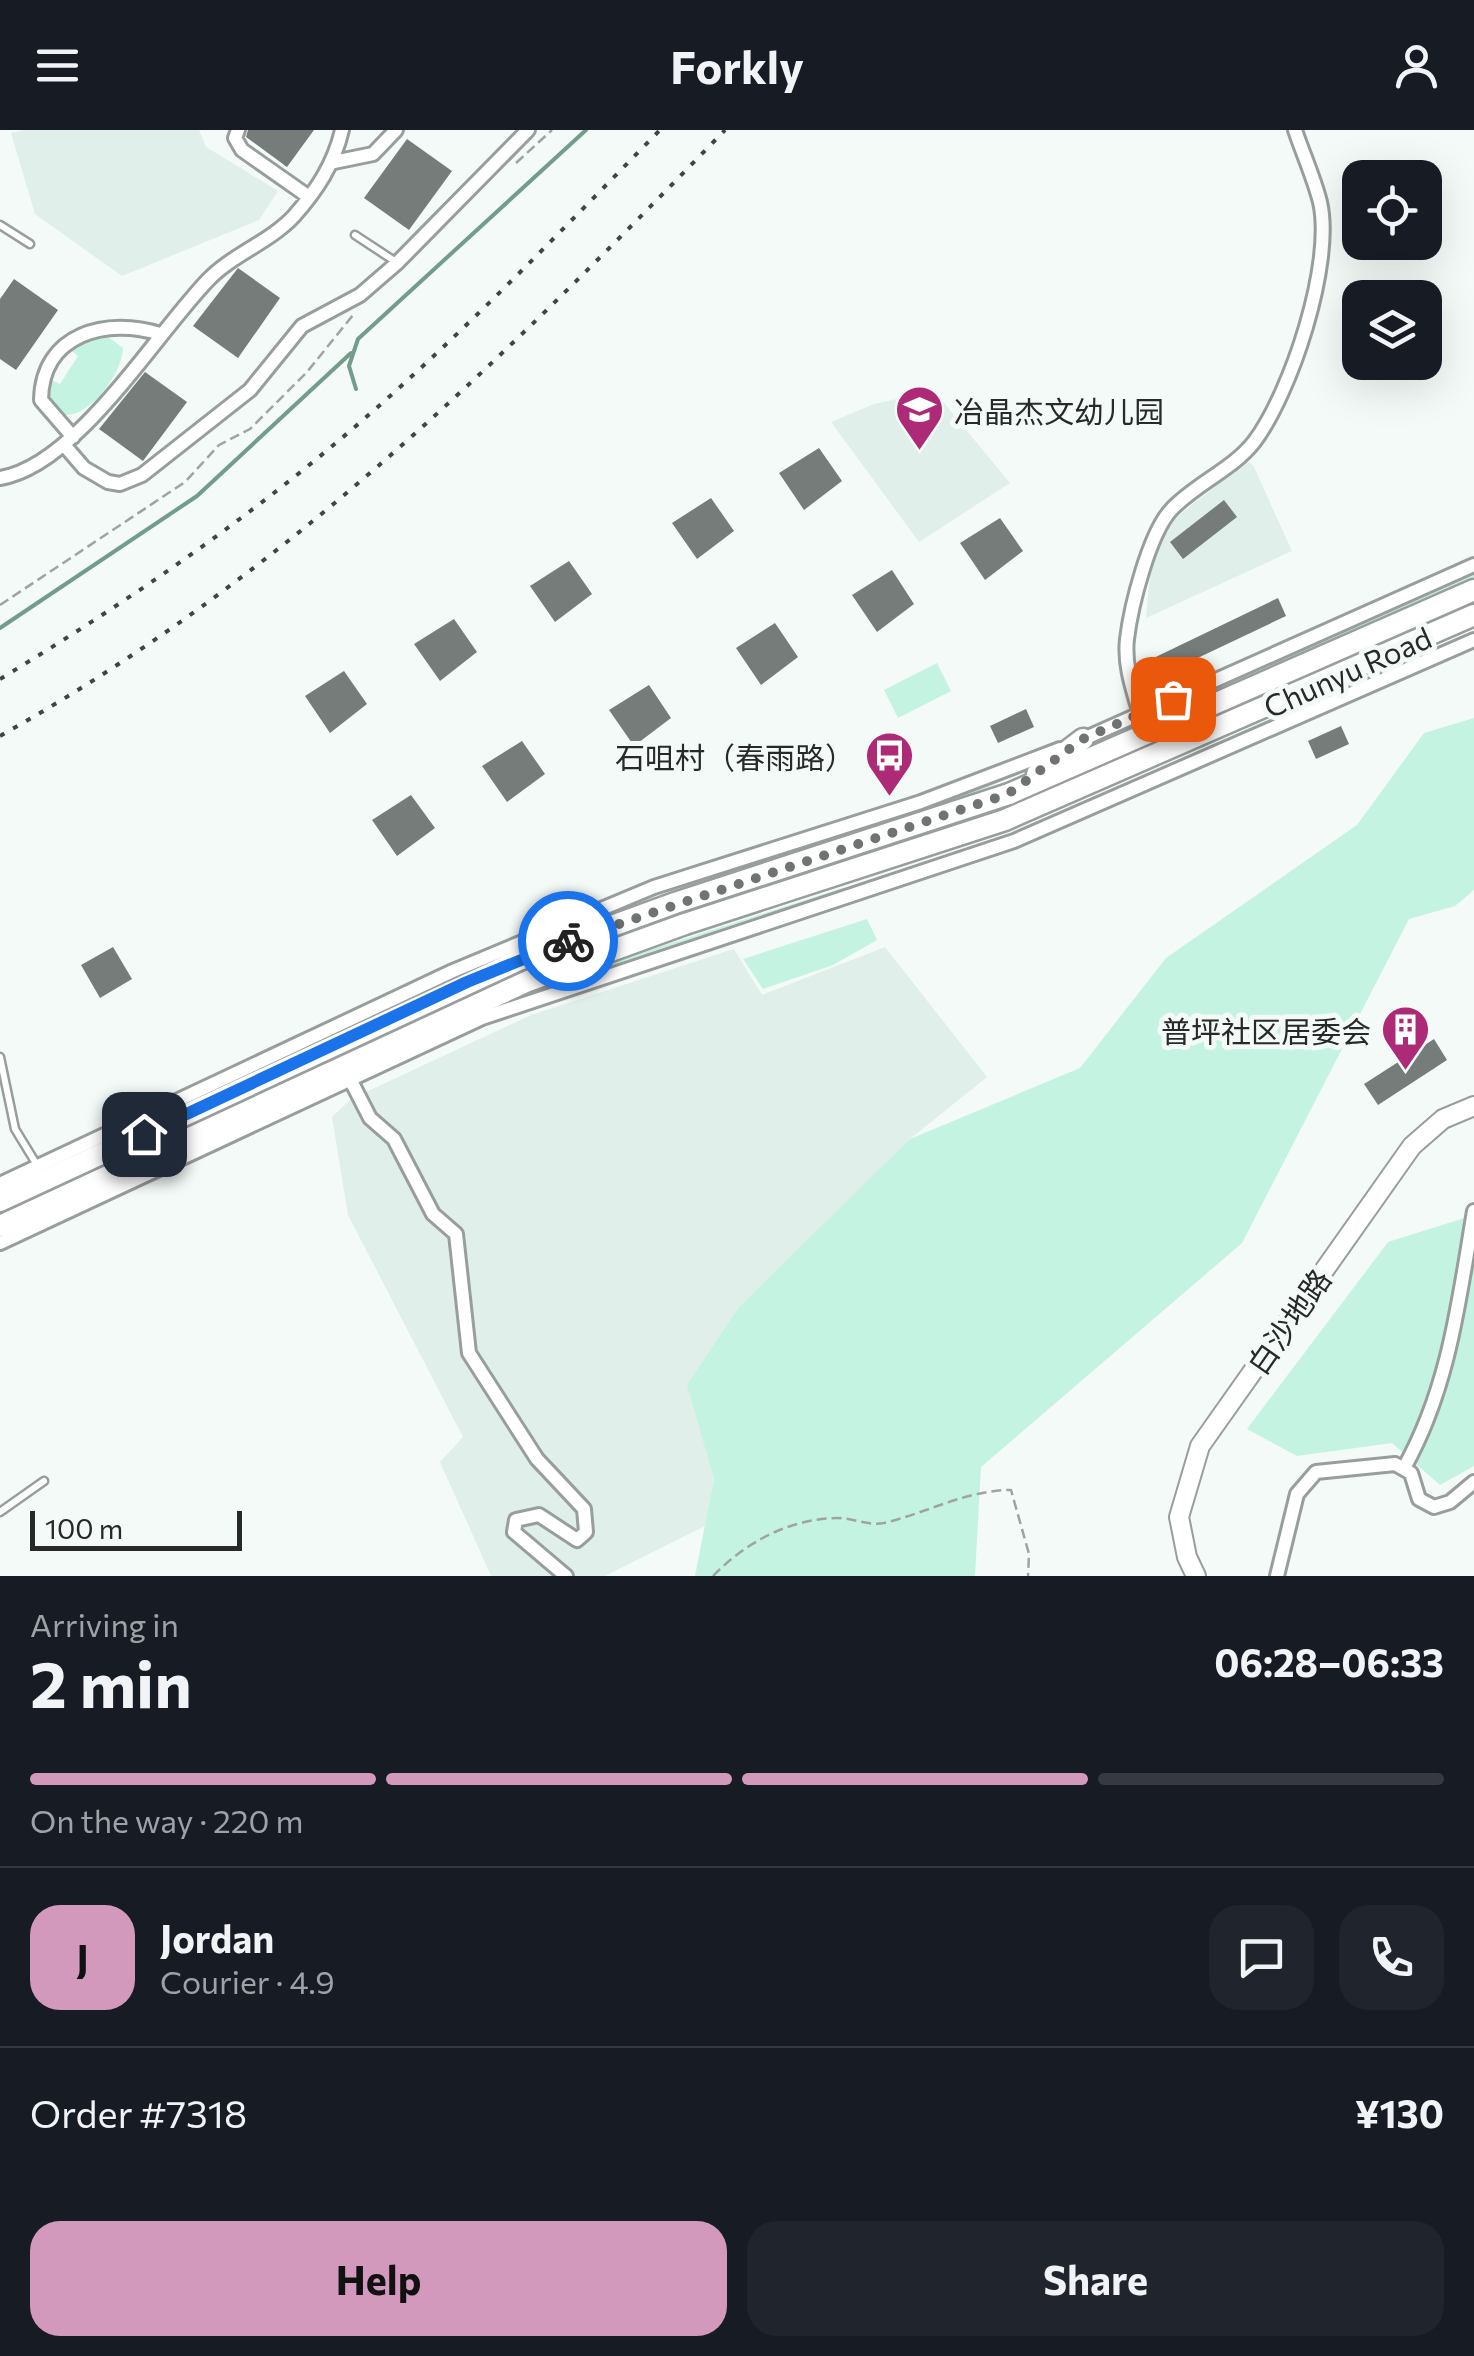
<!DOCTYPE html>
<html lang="en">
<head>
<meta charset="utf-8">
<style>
	body { margin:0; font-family:Commissioner,"Noto Sans SC",sans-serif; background:#20242c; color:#f1f3f6; height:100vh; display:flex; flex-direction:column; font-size:38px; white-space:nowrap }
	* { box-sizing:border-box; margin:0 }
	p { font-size:32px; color:#9ea1a6 }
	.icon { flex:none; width:55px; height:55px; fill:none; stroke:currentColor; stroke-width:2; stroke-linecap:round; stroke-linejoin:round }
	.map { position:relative; height:1446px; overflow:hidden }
	.drawer { display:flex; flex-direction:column; background:#171b24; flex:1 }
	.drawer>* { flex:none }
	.controls { position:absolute; left:1342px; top:30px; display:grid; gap:20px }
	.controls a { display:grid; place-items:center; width:100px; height:100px; border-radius:20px; background:#171b24; box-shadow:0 10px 40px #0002; font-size:50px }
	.scale { position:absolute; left:30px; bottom:25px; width:212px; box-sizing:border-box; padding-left:10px; border:5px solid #282a29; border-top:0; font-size:28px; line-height:35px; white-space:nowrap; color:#282a29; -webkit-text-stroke:8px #f3faf7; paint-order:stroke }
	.pin { position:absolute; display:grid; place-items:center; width:85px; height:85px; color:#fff; margin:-42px; border-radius:20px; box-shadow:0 5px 15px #0006 }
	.courier { position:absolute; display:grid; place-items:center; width:100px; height:100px; margin:-50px; border:8px solid #1a73e8; border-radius:50%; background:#fff; color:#222; box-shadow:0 2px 12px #0007 }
	.summary em { font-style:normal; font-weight:700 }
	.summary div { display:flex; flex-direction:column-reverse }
	.summary { display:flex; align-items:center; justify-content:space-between; height:170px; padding:0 30px }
	h1 { font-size:65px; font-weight:700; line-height:75px }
	.bar { display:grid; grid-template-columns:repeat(4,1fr); gap:15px 10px; align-content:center; height:120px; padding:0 30px }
	.bar i { height:12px; border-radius:8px; background:#363941 }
	.bar .active { background:#d299bc }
	.bar p { grid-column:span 4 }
	.line { display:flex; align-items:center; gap:25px; padding:0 30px; border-top:2px solid #363941 }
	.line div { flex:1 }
	.round { display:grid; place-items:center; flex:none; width:105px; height:105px; border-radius:30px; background:#20242c }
	.button { display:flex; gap:20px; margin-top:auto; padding:20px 30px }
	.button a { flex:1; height:115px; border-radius:30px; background:#d299bc; color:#111; font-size:40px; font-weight:700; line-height:115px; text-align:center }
	.button a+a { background:#20242c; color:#f1f3f6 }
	header { display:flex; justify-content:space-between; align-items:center; height:130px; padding:0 30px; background:#171b24; font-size:45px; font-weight:700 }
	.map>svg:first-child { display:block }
</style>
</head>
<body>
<header><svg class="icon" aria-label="menu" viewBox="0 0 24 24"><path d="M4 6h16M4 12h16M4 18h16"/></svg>Forkly<svg class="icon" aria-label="person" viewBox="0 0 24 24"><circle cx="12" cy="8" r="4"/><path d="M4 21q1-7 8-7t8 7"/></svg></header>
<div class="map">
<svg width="1474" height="1446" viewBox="0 0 1474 1446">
	<rect width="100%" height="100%" fill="#f3faf7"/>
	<path fill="#e0efe9" d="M24,0h175l7,17 72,44 -19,29 -137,56 -87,-62 -24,-81z
		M934,261l76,92 -91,59 -88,-120 43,-18z
		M1246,332l7,3 39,86 -146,67 4,-44 12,-37 15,-20z
		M885,817l102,130 -77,62 -222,246 26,94 -9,47 -100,50h-114l-51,-114 23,-25 -115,-222 -16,-98 19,-18 180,-84 203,-66 28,46z"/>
	<path fill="#c5f3e2" d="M108,207l15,11c-1,25 -31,67 -58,67l-16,-14 -2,-7 5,-14 8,4 18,-28 -6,-5 14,-11z
		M1474,439v8l-395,174 22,-15z
		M1417,523l3,7 -298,132 -3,-6z
		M937,533l14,28 -53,27 -14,-28z
		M1474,588v172l-19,16 -46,13 -167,324 -261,224 -6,109h-280l19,-97 -27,-94 52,-78 171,-168 170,-71 86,-110 191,-133 67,-92z
		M1016,642c-9,16 -303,115 -336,116z
		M843,758l1,5 -245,79 -30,4z
		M867,789l10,21 -44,25 -70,24 -20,-30z
		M1474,1085v251l-34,19 -48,-42 -95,13 -50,-27 141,-187z"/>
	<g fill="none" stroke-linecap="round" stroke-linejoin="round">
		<path stroke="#729d8d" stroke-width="4" d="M356,259l-7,-23 9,-27 228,-209
			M0,498l197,-132 154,-143"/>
	</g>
	<path fill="#767c7a" d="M248,0h66l-27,37 -41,-30z
		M407,9l45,32 -43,59 -45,-32z
		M238,138l42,30 -42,60 -45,-32z
		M14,149l44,31 -42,60 -16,-11v-60z
		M145,242l42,30 -44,59 -44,-32z
		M819,318l23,33 -38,29 -25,-37z
		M711,368l23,33 -37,28 -25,-36z
		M1224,370l13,17 -54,42 -13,-17z
		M1000,388l23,33 -38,29 -25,-37z
		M569,431l23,33 -37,28 -25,-36z
		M892,440l22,34 -37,28 -25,-37z
		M1278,468l8,18 -139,66 -8,-17z
		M454,489l23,33 -37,29 -26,-37z
		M775,493l23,34 -37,28 -25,-37z
		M344,541l23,33 -37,29 -25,-37z
		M649,555l22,33 -37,28 -25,-36z
		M1026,579l8,18 -36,16 -8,-17z
		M1341,596l8,18 -33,15 -8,-18z
		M522,611l23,33 -38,28 -25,-36z
		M411,665l24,33 -38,28 -25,-36z
		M113,817l19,32 -32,19 -19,-33z
		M1434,909l13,21 -69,45 -14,-21z"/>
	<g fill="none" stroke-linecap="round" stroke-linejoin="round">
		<defs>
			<path id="lane" d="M0,95l30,19
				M355,105l41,27
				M0,927l15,72 22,36
				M0,1382l44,-31"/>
			<path id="street" d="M238,0l-3,8 7,12 67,47
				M334,32l39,-8 23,-24
				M73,307l-32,-37c1,-67 67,-83 119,-66
				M65,316l19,22 24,14 12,2 22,-9 108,-85 52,-64 58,-31 37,-32 131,-133
				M0,348c76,-12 154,-142 208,-198 25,-26 62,-38 86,-64 23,-26 40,-52 48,-86
				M1140,584c-7,-24 -16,-49 -13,-75 4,-33 22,-105 44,-129 24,-26 61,-40 83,-68 37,-49 80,-179 66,-240 -6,-24 -17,-48 -25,-72
				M1079,611l395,-176
				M350,949l20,39 24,21 39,75 23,20 13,119 68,106 47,50 2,23 -9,8 -38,-25 -23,5 -2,12 52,44
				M0,1054l453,-213 201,-84 267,-85 139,-53
				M0,1113l482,-225 532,-177 460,-201
				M1404,1338c45,-80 55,-168 70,-257
				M1277,1446l20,-82 19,-22 79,-8 16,9 8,26 15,8 16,-5 24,-20"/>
			<path id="secondary" d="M1196,1446l-9,-19 -8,-40 21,-71 212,-300 31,-27 31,-13"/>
			<path id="primary" d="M1037,644l46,-35
				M0,1071l519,-241 156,-57 334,-109 465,-204
				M0,1096l528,-245 157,-57 320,-104 469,-205"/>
		</defs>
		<use href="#lane" stroke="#989e9c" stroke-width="11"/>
		<use href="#street" stroke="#989e9c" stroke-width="18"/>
		<use href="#secondary" stroke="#989e9c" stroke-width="22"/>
		<use href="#primary" stroke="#989e9c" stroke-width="25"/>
		<path stroke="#9fa4a2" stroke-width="2.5" stroke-dasharray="10 5" stroke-linecap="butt" d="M516,33l36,-33
			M0,475l185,-123 34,-37 31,-16 57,-57 46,-57
			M713,1446c33,-34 76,-57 124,-58 16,0 31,8 47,5 43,-10 82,-33 127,-33l18,64 -1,22"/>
		<use href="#lane" stroke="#fff" stroke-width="6"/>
		<use href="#street" stroke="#fff" stroke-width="12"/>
		<use href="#secondary" stroke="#fff" stroke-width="18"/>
		<use href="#primary" stroke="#fff" stroke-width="20"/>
		<path stroke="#414443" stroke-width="4" stroke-dasharray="5 10" stroke-linecap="butt" d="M0,549c111,-67 219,-140 319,-222 122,-100 231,-215 341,-327
			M0,606c284,-159 501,-375 725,-606"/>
	</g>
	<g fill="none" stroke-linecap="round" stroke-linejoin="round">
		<path stroke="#6f7371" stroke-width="10" stroke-dasharray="0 18" d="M568,811l440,-147 75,-55 90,-40"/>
		<path stroke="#1a73e8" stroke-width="12" d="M144,1004l323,-152 101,-41"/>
	</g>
	<defs>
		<symbol id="school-pin" viewBox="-11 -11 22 30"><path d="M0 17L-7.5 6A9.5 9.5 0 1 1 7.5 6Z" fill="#ad2b76" stroke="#f3faf7"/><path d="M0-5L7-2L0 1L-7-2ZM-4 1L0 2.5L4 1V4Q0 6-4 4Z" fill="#fff"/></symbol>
		<symbol id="bus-pin" viewBox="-11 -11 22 30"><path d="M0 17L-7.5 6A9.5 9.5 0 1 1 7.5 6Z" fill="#ad2b76" stroke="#f3faf7"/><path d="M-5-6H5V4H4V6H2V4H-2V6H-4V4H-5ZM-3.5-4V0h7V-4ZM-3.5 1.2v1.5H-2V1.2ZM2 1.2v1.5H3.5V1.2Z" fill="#fff"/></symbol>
		<symbol id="building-pin" viewBox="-11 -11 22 30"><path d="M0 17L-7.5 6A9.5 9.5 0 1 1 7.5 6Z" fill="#ad2b76" stroke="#f3faf7"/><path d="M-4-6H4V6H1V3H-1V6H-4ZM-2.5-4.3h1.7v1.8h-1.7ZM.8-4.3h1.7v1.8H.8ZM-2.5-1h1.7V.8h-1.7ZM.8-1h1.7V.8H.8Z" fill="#fff"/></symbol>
	</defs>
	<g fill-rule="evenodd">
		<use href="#school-pin" x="892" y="252" width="55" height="75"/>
		<use href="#bus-pin" x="862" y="598" width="55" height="75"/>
		<use href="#building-pin" x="1378" y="872" width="55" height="75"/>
	</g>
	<g text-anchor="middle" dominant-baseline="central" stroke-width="10" stroke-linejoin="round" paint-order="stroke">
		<g font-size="30" fill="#282a29" stroke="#f3faf7" text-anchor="end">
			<text x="954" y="280" text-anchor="start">冶晶杰文幼儿园</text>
			<text x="855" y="626">石咀村（春雨路）</text>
			<text x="1371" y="900">普坪社区居委会</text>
		</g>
		<g font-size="30" fill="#282a29" stroke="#f3faf7">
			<text transform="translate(1347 541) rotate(-24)">Chunyu Road</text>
			<text transform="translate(1288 1191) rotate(-55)">白沙地路</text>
		</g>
	</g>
</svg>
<div class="controls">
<a><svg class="icon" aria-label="locate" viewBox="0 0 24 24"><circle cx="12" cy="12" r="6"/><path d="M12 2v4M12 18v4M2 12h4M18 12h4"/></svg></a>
<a><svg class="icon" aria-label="layers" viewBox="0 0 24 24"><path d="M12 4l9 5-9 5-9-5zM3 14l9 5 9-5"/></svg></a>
</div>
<div class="scale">100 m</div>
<div class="pin" style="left:1173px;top:569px;background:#ea580c"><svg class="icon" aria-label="bag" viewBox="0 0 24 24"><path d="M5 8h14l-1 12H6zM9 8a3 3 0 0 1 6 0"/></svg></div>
<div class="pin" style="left:144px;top:1004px;background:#1f2937"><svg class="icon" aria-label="home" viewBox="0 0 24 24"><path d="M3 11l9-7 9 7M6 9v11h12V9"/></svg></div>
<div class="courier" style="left:568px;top:811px"><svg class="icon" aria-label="bike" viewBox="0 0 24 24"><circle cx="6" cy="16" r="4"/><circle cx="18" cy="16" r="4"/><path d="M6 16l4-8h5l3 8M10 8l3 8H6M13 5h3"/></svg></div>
</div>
<section class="drawer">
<div class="summary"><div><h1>2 min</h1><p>Arriving in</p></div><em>06:28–06:33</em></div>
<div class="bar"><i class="active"></i><i class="active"></i><i class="active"></i><i></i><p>On the way · 220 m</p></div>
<div class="line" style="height:180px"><b class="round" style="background:#d299bc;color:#111">J</b><div><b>Jordan</b><p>Courier · 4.9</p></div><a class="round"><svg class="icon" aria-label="chat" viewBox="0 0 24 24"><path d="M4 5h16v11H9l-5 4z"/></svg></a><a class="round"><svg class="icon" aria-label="phone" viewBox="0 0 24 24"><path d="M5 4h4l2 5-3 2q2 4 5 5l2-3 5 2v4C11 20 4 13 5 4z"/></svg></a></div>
<div class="line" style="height:130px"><div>Order #7318</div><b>¥130</b></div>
<div class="button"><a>Help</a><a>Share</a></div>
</section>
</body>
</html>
